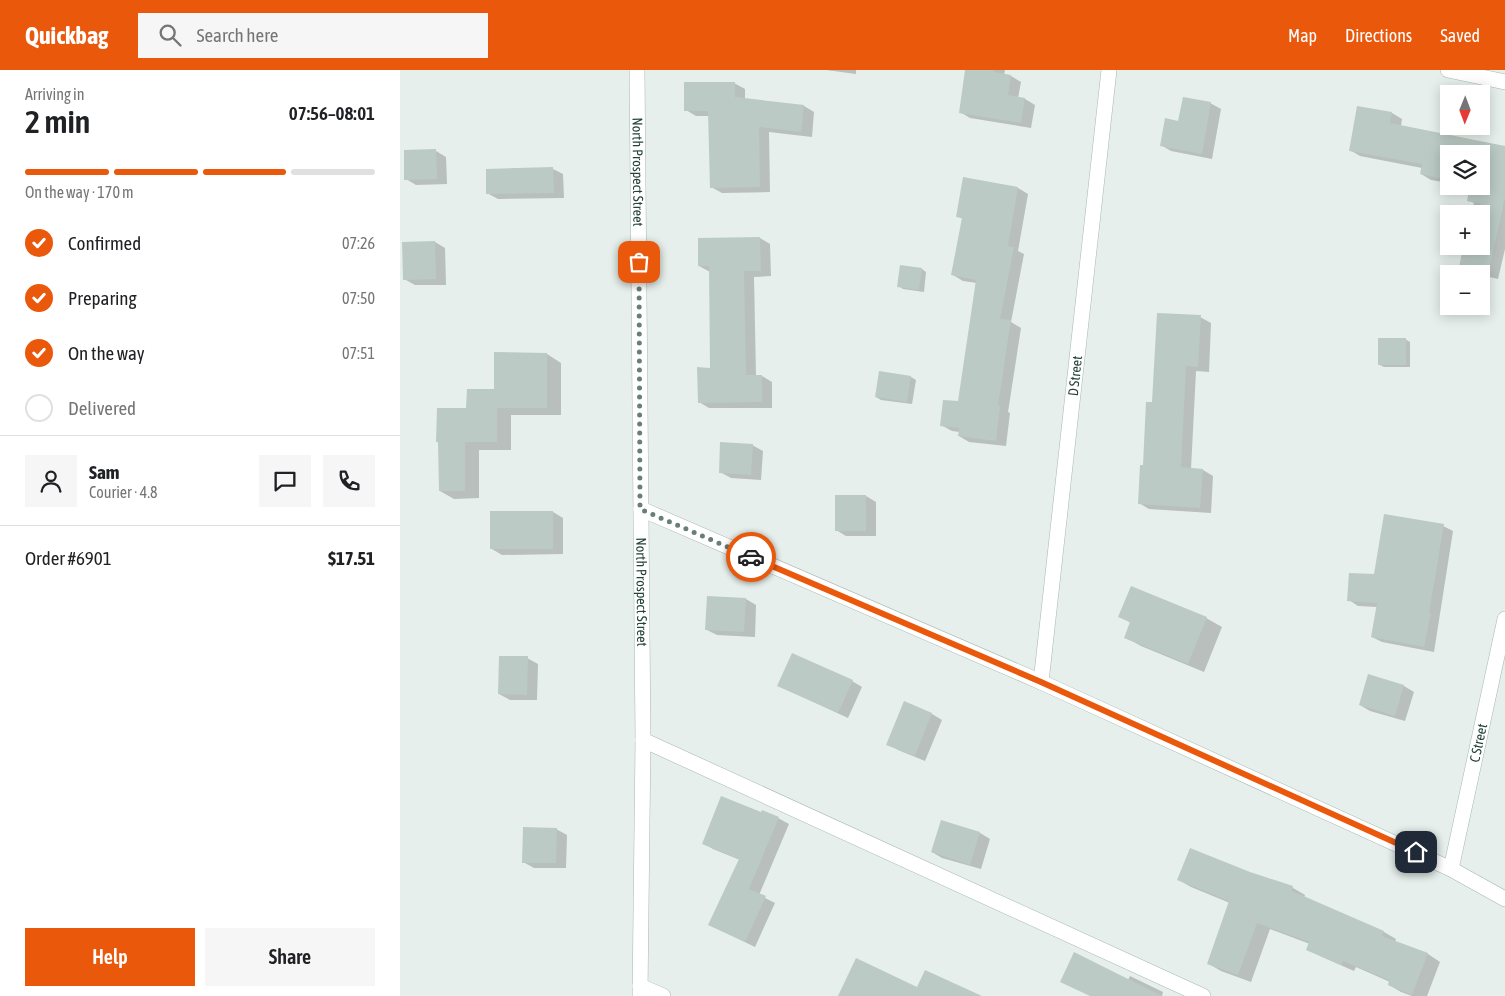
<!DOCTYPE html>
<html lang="en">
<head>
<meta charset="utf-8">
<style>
	body { margin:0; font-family:"Asap Condensed",sans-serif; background:#f6f6f6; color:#202124; height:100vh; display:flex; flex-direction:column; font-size:19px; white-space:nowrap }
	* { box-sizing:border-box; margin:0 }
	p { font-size:16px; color:#757577 }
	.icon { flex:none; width:28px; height:28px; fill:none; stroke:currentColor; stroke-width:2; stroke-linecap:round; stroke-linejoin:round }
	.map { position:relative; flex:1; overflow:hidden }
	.side { display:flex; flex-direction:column; background:#fff; width:400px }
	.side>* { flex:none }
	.needle { width:32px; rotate:181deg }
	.fabs { position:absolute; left:1040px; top:15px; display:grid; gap:10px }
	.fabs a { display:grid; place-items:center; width:50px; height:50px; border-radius:0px; background:#fff; box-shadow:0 2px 12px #0003; font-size:25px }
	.pin { position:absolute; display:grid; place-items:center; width:42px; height:42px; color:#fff; margin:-21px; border-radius:10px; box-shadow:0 2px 8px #0006 }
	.courier { position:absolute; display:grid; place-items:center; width:50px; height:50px; margin:-25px; border:4px solid #ea580c; border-radius:50%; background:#fff; color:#222; box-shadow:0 1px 6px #0007 }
	.headline em { font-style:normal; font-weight:600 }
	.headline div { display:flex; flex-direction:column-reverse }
	.headline { display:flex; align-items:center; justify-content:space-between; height:85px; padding:0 25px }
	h1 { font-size:32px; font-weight:600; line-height:38px }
	.bar { display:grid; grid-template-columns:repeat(4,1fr); gap:8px 5px; align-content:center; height:60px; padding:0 25px }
	.bar i { height:6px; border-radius:4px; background:#e0e0e0 }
	.bar .selected { background:#ea580c }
	.bar p { grid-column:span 4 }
	.line { display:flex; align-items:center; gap:12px; padding:0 25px; border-top:1px solid #e0e0e0 }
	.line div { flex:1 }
	.round { display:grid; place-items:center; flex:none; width:52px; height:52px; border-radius:0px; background:#f6f6f6 }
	ol { padding:0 25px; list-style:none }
	li { display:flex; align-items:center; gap:15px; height:55px }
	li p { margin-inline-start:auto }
	li .icon { padding:5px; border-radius:50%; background:#ea580c; color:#fff; stroke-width:4 }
	li:last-child { color:#757577 }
	li i { width:28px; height:28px; border:2px solid #e0e0e0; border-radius:50% }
	.action { display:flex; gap:10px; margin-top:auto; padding:10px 25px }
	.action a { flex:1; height:58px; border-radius:0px; background:#ea580c; color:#fff; font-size:20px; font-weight:600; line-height:58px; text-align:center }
	.action a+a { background:#f6f6f6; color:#202124 }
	header { display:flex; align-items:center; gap:30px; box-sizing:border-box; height:70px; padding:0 25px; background:#ea580c; color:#fff }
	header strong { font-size:24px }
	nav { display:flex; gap:28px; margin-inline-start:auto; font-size:18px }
	.search { width:350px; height:45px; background:#f6f6f6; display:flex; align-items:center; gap:12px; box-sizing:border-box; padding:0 18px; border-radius:0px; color:#757577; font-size:19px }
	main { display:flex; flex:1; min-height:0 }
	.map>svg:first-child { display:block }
</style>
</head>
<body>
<header>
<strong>Quickbag</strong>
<div class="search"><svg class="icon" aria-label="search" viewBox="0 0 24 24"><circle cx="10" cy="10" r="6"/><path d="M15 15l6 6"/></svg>Search here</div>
<nav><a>Map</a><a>Directions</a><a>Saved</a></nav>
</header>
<main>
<section class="side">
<div class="headline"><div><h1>2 min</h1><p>Arriving in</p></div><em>07:56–08:01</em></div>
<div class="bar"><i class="selected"></i><i class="selected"></i><i class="selected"></i><i></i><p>On the way · 170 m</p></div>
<ol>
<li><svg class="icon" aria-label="check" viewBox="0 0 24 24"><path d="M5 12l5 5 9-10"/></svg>Confirmed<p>07:26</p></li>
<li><svg class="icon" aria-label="check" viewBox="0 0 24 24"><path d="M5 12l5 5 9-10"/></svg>Preparing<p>07:50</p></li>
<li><svg class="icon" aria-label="check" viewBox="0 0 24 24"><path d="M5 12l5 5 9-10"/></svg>On the way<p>07:51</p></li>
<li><i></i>Delivered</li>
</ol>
<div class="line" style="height:90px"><a class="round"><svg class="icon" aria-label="person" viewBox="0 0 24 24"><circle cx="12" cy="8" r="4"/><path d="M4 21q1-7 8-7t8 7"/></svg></a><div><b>Sam</b><p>Courier · 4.8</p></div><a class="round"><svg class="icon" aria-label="chat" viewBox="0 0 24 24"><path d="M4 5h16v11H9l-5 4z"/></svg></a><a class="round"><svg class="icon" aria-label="phone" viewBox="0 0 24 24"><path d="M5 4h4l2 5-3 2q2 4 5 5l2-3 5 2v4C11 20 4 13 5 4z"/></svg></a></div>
<div class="line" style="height:65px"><div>Order #6901</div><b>$17.51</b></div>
<div class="action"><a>Help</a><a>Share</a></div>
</section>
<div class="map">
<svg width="1105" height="926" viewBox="0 0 1105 926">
	<rect width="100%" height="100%" fill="#e6efeb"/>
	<path fill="#0003" d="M426,0h30v4z
		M566,0h39l-1,5 7,1 10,6 -3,16 7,1 10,6 -4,23 -61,-10 -10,-6z
		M334,13l11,6v11l59,6 10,6 -2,25 -43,-5 1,60 -48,1 -11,-6 -1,-71h-14l-10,-6z
		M810,33l11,6 -9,50 -41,-8 -10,-6 18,-23z
		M992,43l10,6 -1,7 104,22v101l-7,30 -17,-4v-1l-11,-1 -10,-6 21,-21v-32h-10l3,-11 -6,-3 3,-12 -8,-2h18v-32h-32v29l-18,-3 -10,-6 1,-6 -62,-12 -10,-6z
		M36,81l10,6 1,27 -31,1 -10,-6z
		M153,99l10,5 1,24 -66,1 -11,-6z
		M564,109l54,9 10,6 -10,57 6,3 -13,68 10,6 -13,84 2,1 -4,33 -37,-4 -10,-6 1,-4 -8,-1 -11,-6 18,-22 18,-120 -14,-2 -10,-6 10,-56 -6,-3z
		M360,168l10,6 1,32 -17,1 2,99h6l10,6v26h-63l-10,-6 13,-33 -2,-97 -11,-6z
		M35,172l10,6 1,37h-31l-11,-6z
		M522,199l4,3 -2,20 -21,-3 -4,-3z
		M800,247l11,6 -2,49 -13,-1 -5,98 12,1 10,6 -2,37 -62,-4 -10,-6 14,-99z
		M1005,269l5,3v25h-26l-4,-2z
		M147,284l14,9v52h-50v35h-32v48l-25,1 -14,-8 27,-81z
		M480,302l31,5 5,3 -4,24 -31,-4 -5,-3z
		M352,375l11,6 -2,29 -30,-2 -11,-6z
		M466,426l10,6v34h-30l-10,-6z
		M153,442l10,6v36l-61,1 -10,-6z
		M1043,456l10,5 -19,121 -52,-10 -10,-5 6,-30 -20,-1 -9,-6 26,-25z
		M346,529l10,6 -1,32 -38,-2 -10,-5z
		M720,547l86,1 16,9 -18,45 -63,-26 -16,-9 6,-14z
		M127,588l11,6 -1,36h-27l-11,-6z
		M969,605l35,11 10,6 -9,29 -35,-10 -10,-6z
		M452,611l10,6 -14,31 -69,-32z
		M505,633l27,11 10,6 -17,41 -27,-11 -10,-6z
		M362,744l16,4 11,6 -30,71 16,8 -20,44 -35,-17 20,-70 -27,-11 -10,-6z
		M542,751l38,12 10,6 -9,30 -39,-11 -10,-6z
		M156,759l11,6 -1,33h-32l-11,-6z
		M850,803l43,15 12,7 -1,3 80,34 12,7 -1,3 33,12 12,8 -13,34h-15l-11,-4 -12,-7 1,-3 -34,-15 -2,4 -34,-15 -12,-7 2,-5 -40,-15 -19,53 -30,-11 -12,-7 21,-61 -39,-16 -12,-7z
		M730,906l33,16 -1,4h-71l37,-16z"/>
	<path fill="#bbcac4" d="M565,0h29v2l17,3 -3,20 17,3 -4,25 -62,-10z
		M284,12h51v15l69,8 -3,27 -42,-5 1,60 -50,1 -2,-77h-24z
		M783,27l28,5 -9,52 -42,-8 5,-28 13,3z
		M957,36l35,6 -2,11 115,23v52l-17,76 -29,-6 4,-22h18v-42l-14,-3 3,-15h11v-32h-32v26l-29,-6 2,-10 -73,-13z
		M36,79l1,30 -33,1v-30z
		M153,97l1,26 -68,1v-25z
		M563,107l55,10 -10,59 6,1 -14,72 11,1 -13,86h2l-4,35 -38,-5 1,-8 -19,-2 3,-26 15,1 18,-121 -25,-5 11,-57 -6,-1z
		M360,167l1,34h-17l2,104h16v27l-64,1 -1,-36 13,1 -1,-102h-11v-28z
		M35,171l1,38 -33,1 -1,-38z
		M500,195l22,3 -3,22 -22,-3z
		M757,243l44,2 -3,52 -12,-1 -5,101 22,2 -3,39 -62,-4 2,-39h3l3,-63h6z
		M978,268h28v27h-28z
		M94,282l53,1v55h-50v34h-32v49h-26l-1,-49h-2l1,-34h29l1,-19h27z
		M479,301l32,5 -4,26 -32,-5z
		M320,372l33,2 -2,31 -32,-2z
		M435,425h31v36h-31z
		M90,441h63v38h-63z
		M984,444l60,10 -15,89h2l-7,34 -53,-10 6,-34 -30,-2 2,-28 25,1z
		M731,516l76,31 -19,47 -64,-26 6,-16 -12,-5z
		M307,526l39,2 -2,34 -39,-2z
		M392,583l61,27 -15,33 -61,-27z
		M99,586h29l-1,39 -29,-1z
		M968,604l36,11 -9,31 -36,-11z
		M504,631l28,12 -17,43 -29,-11z
		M321,726l40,16 1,-2 17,7 -30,72 17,7 -21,46 -37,-17 31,-66 -37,-15z
		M541,750l39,12 -10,33 -39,-13z
		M123,757l34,1 -1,35h-34z
		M790,778l60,24 43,14 -1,5 92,40 -2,5 46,17 -16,42 -24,-10 1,-5 -46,-19 -2,4 -35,-15 3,-8 -52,-19 -19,52 -31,-11 22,-63 -52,-21z
		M674,882l88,44h-72l-30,-14z
		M456,888l61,29 8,-17 57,26h-144z"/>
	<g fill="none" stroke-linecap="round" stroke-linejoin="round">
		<defs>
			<g id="minor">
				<path id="s1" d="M237,0l6,670 -3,256"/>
				<path d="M1048,0l57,12"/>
				<path d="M241,439l400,173 410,187 54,30"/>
				<path id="s2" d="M641,612l68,-612"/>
				<path d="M243,670l560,256"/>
				<path id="s3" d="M1051,799l54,-250"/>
				<path d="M240,916l23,10"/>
			</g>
		</defs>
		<use href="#minor" stroke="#a8b8b2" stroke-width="16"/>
		<use href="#minor" stroke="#fff" stroke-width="15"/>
	</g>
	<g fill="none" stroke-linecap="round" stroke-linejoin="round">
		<path stroke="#687f78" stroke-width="5" stroke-dasharray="0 9" d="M239,192l1,247 111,48"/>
		<path stroke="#ea580c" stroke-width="6" d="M351,487l290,125 375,170"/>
	</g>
	<g text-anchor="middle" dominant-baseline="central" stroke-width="5" stroke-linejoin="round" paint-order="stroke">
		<g font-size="14" fill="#24423a" stroke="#f7fbf9">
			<text stroke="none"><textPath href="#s1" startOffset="102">North Prospect Street</textPath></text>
			<text stroke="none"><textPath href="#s2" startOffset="308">D Street</textPath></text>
			<text stroke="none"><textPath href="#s1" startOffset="522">North Prospect Street</textPath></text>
			<text stroke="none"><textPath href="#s3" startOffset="129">C Street</textPath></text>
		</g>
	</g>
</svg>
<div class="fabs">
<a><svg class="needle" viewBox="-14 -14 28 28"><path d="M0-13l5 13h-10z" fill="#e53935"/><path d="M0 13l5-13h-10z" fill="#757577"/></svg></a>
<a><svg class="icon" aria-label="layers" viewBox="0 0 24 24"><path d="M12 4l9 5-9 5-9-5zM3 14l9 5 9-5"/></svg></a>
<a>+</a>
<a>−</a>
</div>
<div class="pin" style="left:239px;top:192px;background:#ea580c"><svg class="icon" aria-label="bag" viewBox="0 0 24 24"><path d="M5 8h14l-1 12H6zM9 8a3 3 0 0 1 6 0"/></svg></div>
<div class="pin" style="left:1016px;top:782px;background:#1f2937"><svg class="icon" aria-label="home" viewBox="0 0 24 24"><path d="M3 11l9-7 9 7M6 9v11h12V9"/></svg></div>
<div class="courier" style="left:351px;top:487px"><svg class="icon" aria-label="car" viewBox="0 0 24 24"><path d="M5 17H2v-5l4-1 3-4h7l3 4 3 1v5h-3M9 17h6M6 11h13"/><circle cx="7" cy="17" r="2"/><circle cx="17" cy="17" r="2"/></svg></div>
</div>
</main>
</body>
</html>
